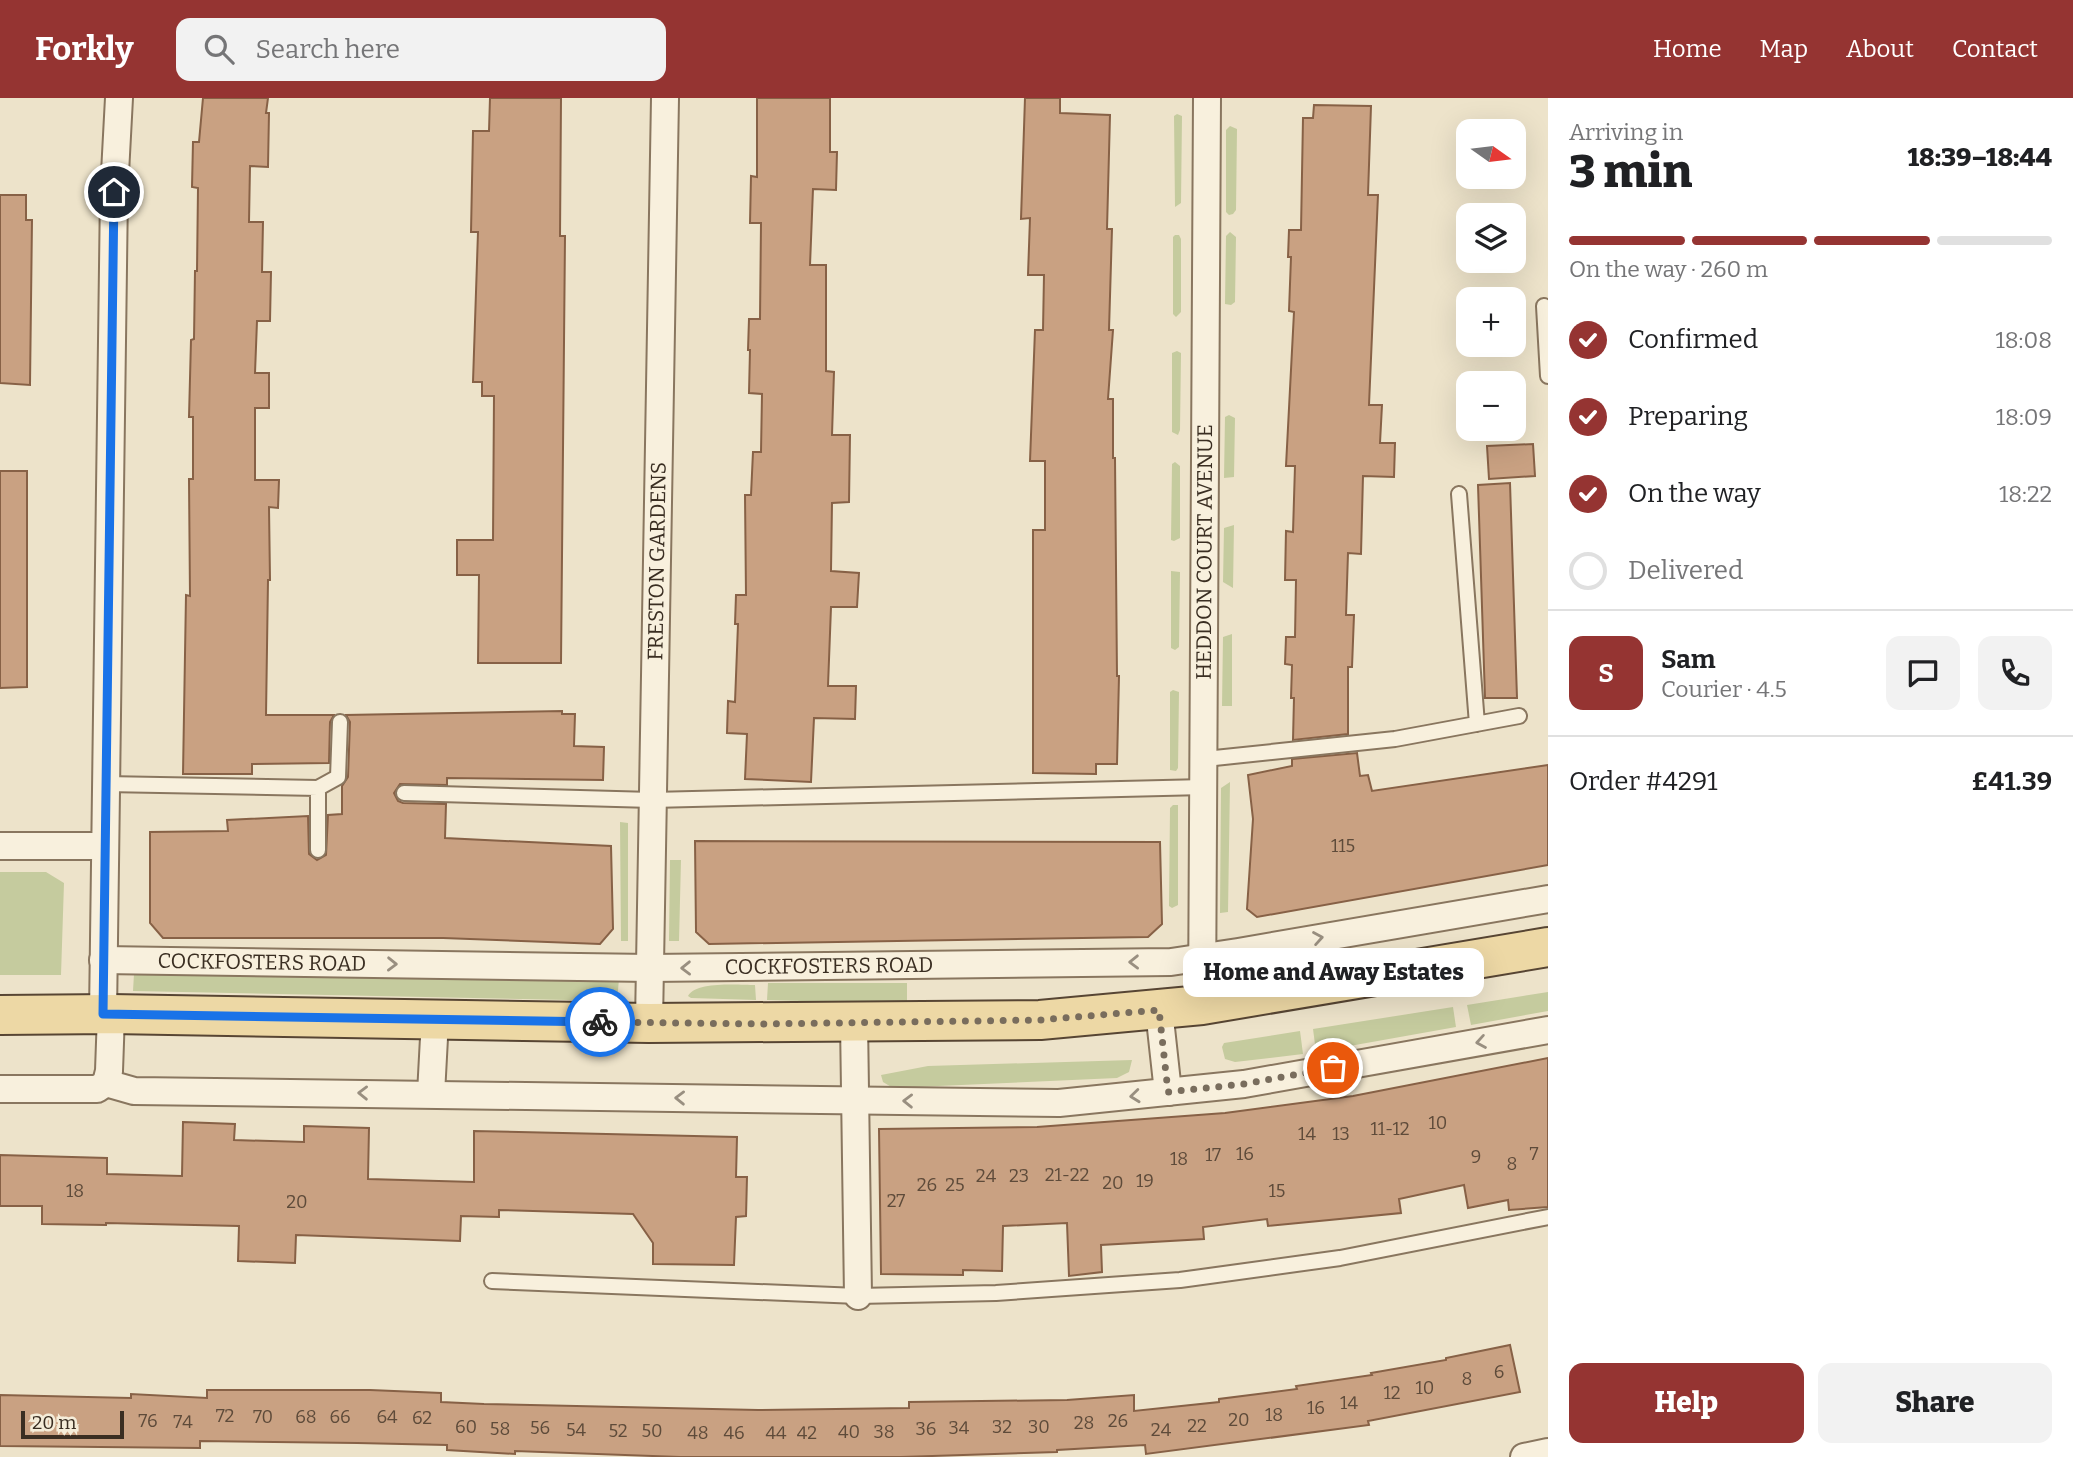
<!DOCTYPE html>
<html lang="en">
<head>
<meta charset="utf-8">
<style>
	body { margin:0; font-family:Bitter,serif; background:#f2f2f2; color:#202124; height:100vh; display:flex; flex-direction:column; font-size:26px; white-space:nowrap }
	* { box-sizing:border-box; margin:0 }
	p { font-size:23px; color:#757577 }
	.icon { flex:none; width:38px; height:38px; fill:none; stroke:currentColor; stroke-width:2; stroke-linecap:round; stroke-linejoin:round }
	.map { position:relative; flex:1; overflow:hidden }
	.drawer { display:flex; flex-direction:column; background:#fff; width:525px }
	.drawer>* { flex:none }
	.needle { width:46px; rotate:104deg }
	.controls { position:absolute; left:1456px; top:21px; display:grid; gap:14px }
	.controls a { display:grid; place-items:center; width:70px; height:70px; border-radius:14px; background:#fff; box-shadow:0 7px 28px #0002; font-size:35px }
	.scale { position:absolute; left:21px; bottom:18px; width:103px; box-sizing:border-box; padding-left:7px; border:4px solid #3a2e22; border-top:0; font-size:19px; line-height:24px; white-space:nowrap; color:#3a2e22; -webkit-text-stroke:5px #f5edd9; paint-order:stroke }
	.pin { position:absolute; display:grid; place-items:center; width:60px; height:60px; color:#fff; margin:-30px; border:4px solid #fff; border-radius:50%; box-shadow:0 2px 7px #0007 }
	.courier { position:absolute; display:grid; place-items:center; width:70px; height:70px; margin:-35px; border:5px solid #1a73e8; border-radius:50%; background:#fff; color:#222; box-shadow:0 2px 9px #0007 }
	.bubble { position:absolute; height:49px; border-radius:14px; background:#fff; box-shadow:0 7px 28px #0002; font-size:23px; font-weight:800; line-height:49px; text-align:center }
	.headline em { font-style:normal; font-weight:800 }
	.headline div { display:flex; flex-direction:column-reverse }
	.headline { display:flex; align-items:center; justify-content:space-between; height:119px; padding:0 21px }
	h1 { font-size:46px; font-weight:800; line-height:52px }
	.bar { display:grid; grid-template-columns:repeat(4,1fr); gap:10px 7px; align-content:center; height:84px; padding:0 21px }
	.bar i { height:9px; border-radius:5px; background:#e0e0e0 }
	.bar .active { background:#953432 }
	.bar p { grid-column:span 4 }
	.line { display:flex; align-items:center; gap:18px; padding:0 21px; border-top:2px solid #e0e0e0 }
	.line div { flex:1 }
	.round { display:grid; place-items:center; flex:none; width:74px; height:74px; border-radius:14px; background:#f2f2f2 }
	ol { padding:0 21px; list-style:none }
	li { display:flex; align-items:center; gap:21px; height:77px }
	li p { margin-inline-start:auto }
	li .icon { padding:7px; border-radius:50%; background:#953432; color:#fff; stroke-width:4 }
	li:last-child { color:#757577 }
	li i { width:38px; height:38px; border:4px solid #e0e0e0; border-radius:50% }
	.button { display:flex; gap:14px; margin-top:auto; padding:14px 21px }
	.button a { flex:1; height:80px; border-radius:14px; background:#953432; color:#fff; font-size:28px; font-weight:800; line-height:80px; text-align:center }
	.button a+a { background:#f2f2f2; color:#202124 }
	header { display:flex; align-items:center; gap:42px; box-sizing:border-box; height:98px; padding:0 35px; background:#953432; color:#fff }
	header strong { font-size:33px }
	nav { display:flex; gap:38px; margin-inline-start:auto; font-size:24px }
	.search { width:490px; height:63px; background:#f2f2f2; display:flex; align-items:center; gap:18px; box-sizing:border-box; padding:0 24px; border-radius:14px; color:#757577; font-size:26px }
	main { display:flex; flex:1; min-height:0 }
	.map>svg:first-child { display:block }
</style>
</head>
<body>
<header>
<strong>Forkly</strong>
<div class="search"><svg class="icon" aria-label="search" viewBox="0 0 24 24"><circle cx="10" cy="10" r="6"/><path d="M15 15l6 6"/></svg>Search here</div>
<nav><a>Home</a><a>Map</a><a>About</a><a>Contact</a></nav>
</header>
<main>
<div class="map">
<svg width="1548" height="1359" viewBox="0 0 1548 1359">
	<rect width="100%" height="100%" fill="#ede3ca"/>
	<path fill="#c5cb9e" d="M1177,16l5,2 -1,87 -6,4 -1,-91z
		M1230,28l7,3 -1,81 -3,4 -4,1 -3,-3v-82z
		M1230,134l6,5 -1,65 -4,3 -6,-1 1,-68z
		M1175,137h4l2,4v73l-5,5 -3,-3v-77z
		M1177,253l4,2 -1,77 -2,5 -6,-3v-79z
		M1229,317l6,3 -1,59 -10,1 1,-61z
		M1175,364l5,4v72l-6,3 -3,-1 1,-76z
		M1234,427l-1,63 -10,-6 1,-54z
		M1171,473l9,1 -1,75 -4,3 -4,-2z
		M1232,536v72h-10l1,-69z
		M1173,592l6,2 -1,76 -2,3 -6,-1v-78z
		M1230,684l-2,130 -8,1 1,-125z
		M1173,707h5v100l-6,3 -3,-2 1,-98z
		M620,724l8,1v118h-7z
		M670,762h11l-2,81h-10z
		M0,774h46l18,11 -3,92h-61z
		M134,876l485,5 -2,22 -484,-10z
		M768,885h139v21l-140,-4z
		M755,887l1,15 -65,-2 -3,-2c8,-15 51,-11 67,-11z
		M1548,894v19l-77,14 -4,-20z
		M1453,909l3,20 -140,25 -3,-23z
		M1300,933l3,23 -68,8 -10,-3 -3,-12 2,-4z
		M1132,962l-3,12 -12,6 -224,10 -10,-6 -2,-7 47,-9z"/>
	<path fill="#c9a182" stroke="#876146" stroke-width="2" d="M203,0h65l-2,15h3l-1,54 -18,-1 -1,56h14l-1,50h9l-1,49h-13l-2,52h14v35h-14v72h24l-1,28 -9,-1 1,73h-2l-2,135h68l-4,7 -1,41 -77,1v10h-69l3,-179 4,1 -1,-117h4v-62h-4l2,-77 3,-1 1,-68h2l1,-83 -6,-1 1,-45h6z
		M490,0h71l-1,138h5l-4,427h-83l1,-88h-22v-35h36l1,-144h-12v-14h-9l5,-150h-7l2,-101h16z
		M757,0h73v54h7l-1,38 -23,-1 -3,76h16v106l8,1 -2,63h18l-1,67 -17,1 -1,68 28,2 -2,34h-26l-3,79h28l-1,33 -41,-1 -3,64 -66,-3 2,-45 -20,-1 1,-32 7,1 3,-78h-3l1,-29h10l-1,-100h6l2,-43h8l1,-58 -13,-1 1,-43h-2l1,-31h11l1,-96h-11l1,-47 6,1z
		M1025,0h35v15l50,2 -3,114h5l-3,101h4l-5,69h5v59h2l2,218h2l-2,88h-21v10l-63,-1v-243h12v-69h-15l5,-131h8l1,-55h-16l2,-57 -9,1z
		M1314,7l57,1 -3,89h10l-9,210h13l-2,38h15l-1,34 -31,-1 -2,78 -13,-1 -2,62h8l-2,52h-4v67l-55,6 1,-42h-3l1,-33 -7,-1 1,-27h9l1,-57h-11l1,-49 7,1 2,-66h-9l8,-154 -5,-1 2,-54h-3l1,-27h12l2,-112h10z
		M0,97h26v25h6l-2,165 -30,-2z
		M1533,346l2,32 -46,3 -2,-33z
		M0,373h27v216l-27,1z
		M1510,385l7,215h-32l-7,-213z
		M562,613v3h13l-1,32 30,1 -1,33 -156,-2v7l-47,-1 -6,9 4,8 5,2 43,1 -1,34 166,8 2,83 -13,15 -157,-6h-280l-13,-15v-91l78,-1 -1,-11 81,-4 1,38 8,6 9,-5 2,-40 14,-1v-28l6,-9 2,-55 -4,-7z
		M1357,655l3,23 8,-1 4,16 176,-26v100l-291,52 -10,-8 6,-90 -5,-44 44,-9v-7z
		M695,743l465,1 2,82 -14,13 -439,7 -13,-12z
		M1548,960v149l-39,3 -1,-10 -40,8 -4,-23 -65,14 2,14 -133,13 -1,-7 -64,8 1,12 -103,6 1,27 -33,4 -2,-53 -64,3 -1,45 -39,-1v5l-82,-1 -2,-145 158,-2 188,-14 128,-17z
		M183,1024l52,2 -1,16 70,2v-16l65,2 -1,51 106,3v-51l263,6 -1,40h11l-1,39 -10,1 -2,48 -81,-1v-21l-20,-29 -134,-4v7l-38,-1 -1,25 -164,-6 -1,28 -57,-2 1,-35 -133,-3v2l-64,-1v-18h-42v-51l107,3v16l75,2z
		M1510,1247l10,47 -152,29 1,4 -223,29 -1,-9 -88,5v2l-156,5h-221l-165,-6v3l-68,-4v-5l-90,-2 -157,-2v7l-200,-2v-51l131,3v-4l76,4v-8h163l71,3v9l43,2 274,6 151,-2v-6l158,-2 67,-5v16l85,-9v-3l78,-10 -1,-3 76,-11 -1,-2 75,-13v-2z"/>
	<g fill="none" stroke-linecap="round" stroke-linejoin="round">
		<defs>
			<path id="lane" d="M1544,208l4,70
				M1459,396l18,230
				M1205,661l190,-20 124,-23
				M105,686l213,4v62
				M318,690l20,-11 2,-55
				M404,695l248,7 553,-13
				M492,1183l366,15 138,-3 184,-13 160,-22 208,-41"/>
			<g id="street">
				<path d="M0,748h104"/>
				<path id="s1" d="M103,862l547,8 521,-6 67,-10 310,-53"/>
				<path id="s2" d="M1202,907l5,-907"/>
				<path d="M1159,912l9,82"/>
				<path d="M103,916l11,-822 5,-94"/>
				<path d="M854,924l4,274"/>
				<path id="s3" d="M649,925l16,-925"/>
				<path d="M106,985l28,8 925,12 185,-19 304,-54"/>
				<path d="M0,991h97l9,-6 3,-12 2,-57"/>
				<path d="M431,996l4,-75"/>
				<path d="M1524,1359l24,-5"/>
			</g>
			<path id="primary" d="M0,917l111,-1 538,9 391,-3 162,-15 346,-58"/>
		</defs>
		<use href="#lane" stroke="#89765f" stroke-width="18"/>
		<use href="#street" stroke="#89765f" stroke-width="30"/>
		<use href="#primary" stroke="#574533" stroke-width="42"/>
		<use href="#lane" stroke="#f8f0dd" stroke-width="14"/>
		<use href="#street" stroke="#f8f0dd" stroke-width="26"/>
		<use href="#primary" stroke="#edd8a5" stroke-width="38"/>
	</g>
	<defs><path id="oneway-chevron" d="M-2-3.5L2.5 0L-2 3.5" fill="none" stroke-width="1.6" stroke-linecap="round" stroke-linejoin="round" transform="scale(1.75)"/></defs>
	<g stroke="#998f80">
		<use href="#oneway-chevron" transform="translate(1318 840) rotate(-10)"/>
		<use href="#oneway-chevron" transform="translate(1134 864) rotate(179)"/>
		<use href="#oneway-chevron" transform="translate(392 866) rotate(1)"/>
		<use href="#oneway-chevron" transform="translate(686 870) rotate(179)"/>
		<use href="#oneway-chevron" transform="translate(1481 944) rotate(170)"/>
		<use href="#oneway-chevron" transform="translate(363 995) rotate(-179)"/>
		<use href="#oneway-chevron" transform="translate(1135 998) rotate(174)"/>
		<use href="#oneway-chevron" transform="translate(680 1000) rotate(-179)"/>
		<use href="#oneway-chevron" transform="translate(908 1003) rotate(-179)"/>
	</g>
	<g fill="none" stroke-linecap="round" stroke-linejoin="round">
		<path stroke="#796d5d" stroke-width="7" stroke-dasharray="0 12.6" d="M600,924l162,2 278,-4 119,-10 9,82 76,-8 89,-16"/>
		<path stroke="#1a73e8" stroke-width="9" d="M114,94l-11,822 497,8"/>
	</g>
	<g text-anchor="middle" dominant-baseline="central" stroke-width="7" stroke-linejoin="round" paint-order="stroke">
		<g font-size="18" fill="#5e4b3a">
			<text x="1343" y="748">115</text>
			<text x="1438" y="1025">10</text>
			<text x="1390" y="1031">11-12</text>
			<text x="1307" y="1036">14</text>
			<text x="1341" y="1036">13</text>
			<text x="1245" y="1056">16</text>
			<text x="1534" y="1056">7</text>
			<text x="1213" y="1057">17</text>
			<text x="1476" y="1059">9</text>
			<text x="1179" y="1061">18</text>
			<text x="1512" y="1066">8</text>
			<text x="1067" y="1077">21-22</text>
			<text x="986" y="1078">24</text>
			<text x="1019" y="1078">23</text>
			<text x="1145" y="1083">19</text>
			<text x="1113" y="1085">20</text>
			<text x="927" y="1087">26</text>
			<text x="955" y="1087">25</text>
			<text x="75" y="1093">18</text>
			<text x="1277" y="1093">15</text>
			<text x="896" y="1103">27</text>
			<text x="297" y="1104">20</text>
			<text x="1499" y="1274">6</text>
			<text x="1467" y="1281">8</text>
			<text x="1425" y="1290">10</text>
			<text x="1392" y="1295">12</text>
			<text x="1349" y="1305">14</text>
			<text x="1316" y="1310">16</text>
			<text x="1274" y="1317">18</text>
			<text x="225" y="1318">72</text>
			<text x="263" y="1319">70</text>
			<text x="306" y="1319">68</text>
			<text x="340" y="1319">66</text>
			<text x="387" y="1319">64</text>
			<text x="422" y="1320">62</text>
			<text x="1239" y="1322">20</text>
			<text x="148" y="1323">76</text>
			<text x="1118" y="1323">26</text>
			<text x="183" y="1324">74</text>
			<text x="1084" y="1325">28</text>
			<text x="1197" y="1328">22</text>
			<text x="466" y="1329">60</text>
			<text x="1002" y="1329">32</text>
			<text x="1039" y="1329">30</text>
			<text x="540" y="1330">56</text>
			<text x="959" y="1330">34</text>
			<text x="500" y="1331">58</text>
			<text x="926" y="1331">36</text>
			<text x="576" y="1332">54</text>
			<text x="1161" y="1332">24</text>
			<text x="618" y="1333">52</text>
			<text x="652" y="1333">50</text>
			<text x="849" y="1334">40</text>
			<text x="884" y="1334">38</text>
			<text x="698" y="1335">48</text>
			<text x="734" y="1335">46</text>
			<text x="776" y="1335">44</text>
			<text x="807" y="1335">42</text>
		</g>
		<g font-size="21" fill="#3a2e22" stroke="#f5edd9">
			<text stroke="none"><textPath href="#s2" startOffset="453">HEDDON COURT AVENUE</textPath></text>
			<text stroke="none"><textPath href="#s3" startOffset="462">FRESTON GARDENS</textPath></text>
			<text stroke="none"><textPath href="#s1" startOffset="159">COCKFOSTERS ROAD</textPath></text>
			<text stroke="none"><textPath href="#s1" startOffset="726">COCKFOSTERS ROAD</textPath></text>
		</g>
	</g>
</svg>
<div class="controls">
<a><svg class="needle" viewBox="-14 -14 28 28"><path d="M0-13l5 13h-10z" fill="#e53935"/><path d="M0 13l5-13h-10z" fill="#757577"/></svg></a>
<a><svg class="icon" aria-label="layers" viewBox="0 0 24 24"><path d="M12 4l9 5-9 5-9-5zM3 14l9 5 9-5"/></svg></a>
<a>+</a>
<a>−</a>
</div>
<div class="scale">20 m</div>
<div class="pin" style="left:1333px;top:970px;background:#ea580c"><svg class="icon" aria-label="bag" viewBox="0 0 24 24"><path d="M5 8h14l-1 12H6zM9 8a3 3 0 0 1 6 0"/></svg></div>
<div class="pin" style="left:114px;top:94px;background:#1f2937"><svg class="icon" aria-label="home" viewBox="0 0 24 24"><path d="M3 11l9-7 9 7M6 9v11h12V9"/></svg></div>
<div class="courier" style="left:600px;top:924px"><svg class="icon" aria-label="bike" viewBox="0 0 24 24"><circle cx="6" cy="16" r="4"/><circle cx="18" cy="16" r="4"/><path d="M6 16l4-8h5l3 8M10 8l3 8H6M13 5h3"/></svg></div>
<div class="bubble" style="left:1183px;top:850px;width:301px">Home and Away Estates</div>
</div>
<section class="drawer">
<div class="headline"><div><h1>3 min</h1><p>Arriving in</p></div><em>18:39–18:44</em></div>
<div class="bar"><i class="active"></i><i class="active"></i><i class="active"></i><i></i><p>On the way · 260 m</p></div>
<ol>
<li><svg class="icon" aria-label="check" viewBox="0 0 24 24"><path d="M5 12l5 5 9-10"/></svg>Confirmed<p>18:08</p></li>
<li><svg class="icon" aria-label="check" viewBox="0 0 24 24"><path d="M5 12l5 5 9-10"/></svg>Preparing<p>18:09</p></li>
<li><svg class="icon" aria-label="check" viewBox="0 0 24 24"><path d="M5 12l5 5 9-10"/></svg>On the way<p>18:22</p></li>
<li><i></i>Delivered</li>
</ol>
<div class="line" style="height:126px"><b class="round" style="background:#953432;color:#fff">S</b><div><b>Sam</b><p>Courier · 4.5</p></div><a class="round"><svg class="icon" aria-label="chat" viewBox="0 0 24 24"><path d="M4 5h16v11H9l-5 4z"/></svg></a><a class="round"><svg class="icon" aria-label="phone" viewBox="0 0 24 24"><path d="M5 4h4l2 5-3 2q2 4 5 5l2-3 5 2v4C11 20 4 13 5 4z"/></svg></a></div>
<div class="line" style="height:91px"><div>Order #4291</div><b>£41.39</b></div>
<div class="button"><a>Help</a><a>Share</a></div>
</section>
</main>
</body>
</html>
